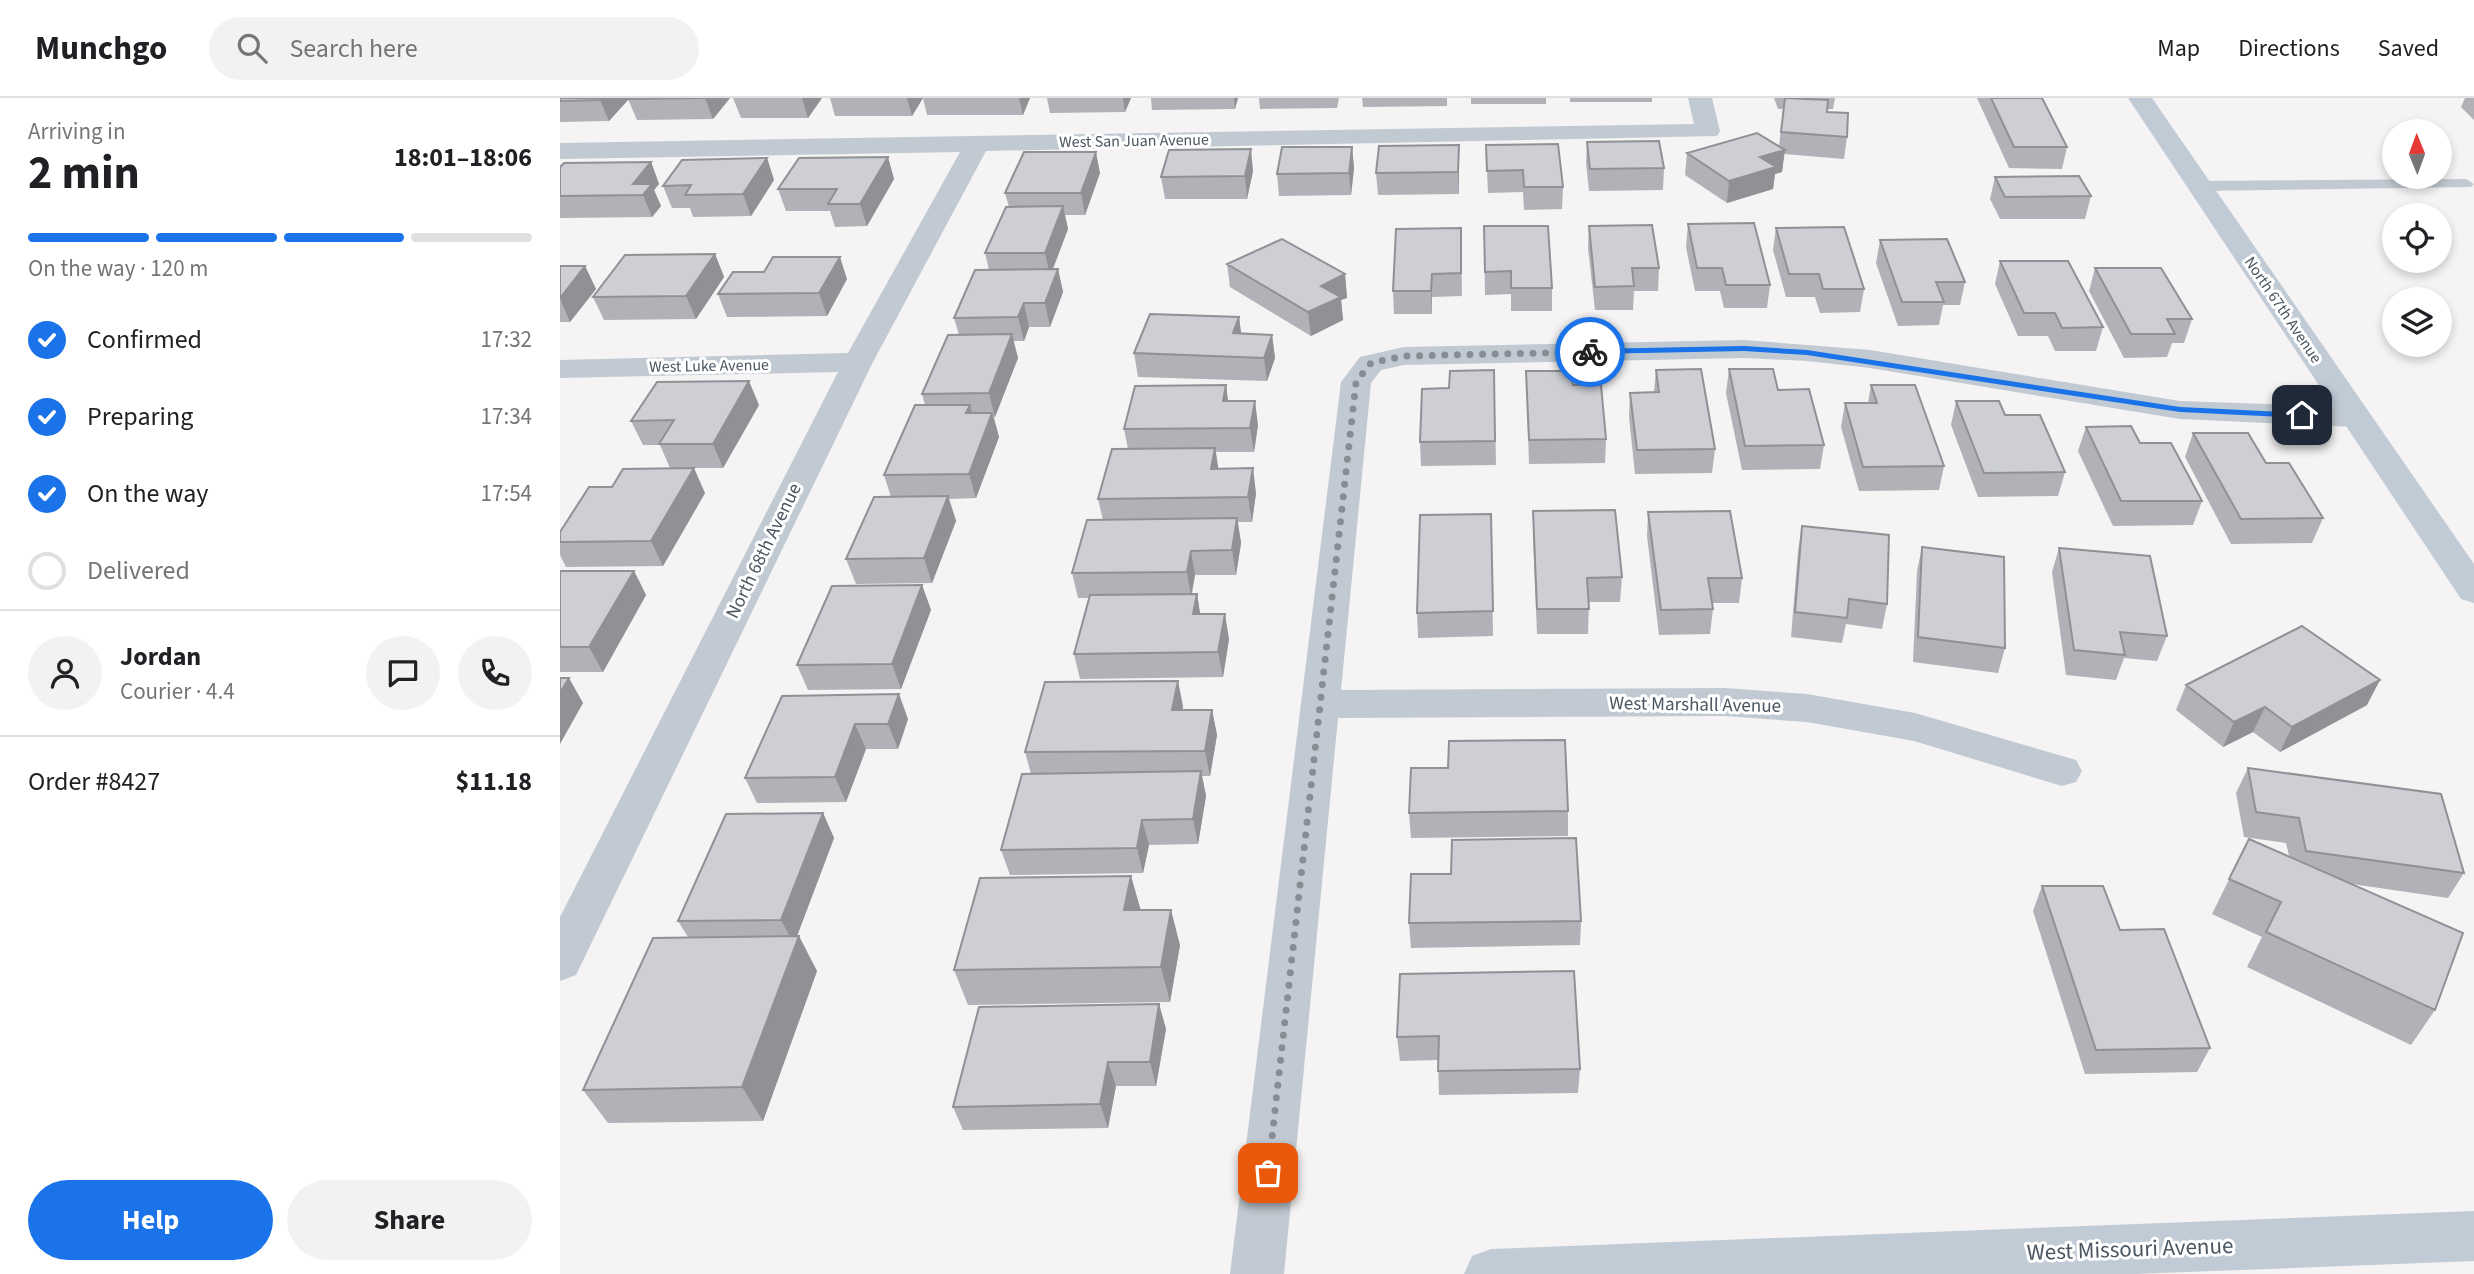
<!DOCTYPE html>
<html lang="en">
<head>
<meta charset="utf-8">
<style>
	body { margin:0; font-family:"Source Sans 3",sans-serif; background:#f2f2f2; color:#202124; height:100vh; display:flex; flex-direction:column; font-size:26px; white-space:nowrap }
	* { box-sizing:border-box; margin:0 }
	p { font-size:23px; color:#757577 }
	.icon { flex:none; width:38px; height:38px; fill:none; stroke:currentColor; stroke-width:2; stroke-linecap:round; stroke-linejoin:round }
	.map { position:relative; flex:1; overflow:hidden }
	.side { display:flex; flex-direction:column; background:#fff; width:560px }
	.side>* { flex:none }
	.needle { width:46px; rotate:359deg }
	.fabs { position:absolute; left:1822px; top:21px; display:grid; gap:14px }
	.fabs a { display:grid; place-items:center; width:70px; height:70px; border-radius:50%; background:#fff; box-shadow:0 4px 10px #0003; font-size:35px }
	.pin { position:absolute; display:grid; place-items:center; width:60px; height:60px; color:#fff; margin:-30px; border-radius:14px; box-shadow:0 4px 10px #0006 }
	.courier { position:absolute; display:grid; place-items:center; width:70px; height:70px; margin:-35px; border:5px solid #1a73e8; border-radius:50%; background:#fff; color:#222; box-shadow:0 2px 9px #0007 }
	.summary em { font-style:normal; font-weight:700 }
	.summary div { display:flex; flex-direction:column-reverse }
	.summary { display:flex; align-items:center; justify-content:space-between; height:119px; padding:0 28px }
	h1 { font-size:46px; font-weight:700; line-height:52px }
	.bar { display:grid; grid-template-columns:repeat(4,1fr); gap:10px 7px; align-content:center; height:84px; padding:0 28px }
	.bar i { height:9px; border-radius:5px; background:#e0e0e0 }
	.bar .on { background:#1a73e8 }
	.bar p { grid-column:span 4 }
	.line { display:flex; align-items:center; gap:18px; padding:0 28px; border-top:2px solid #e0e0e0 }
	.line div { flex:1 }
	.round { display:grid; place-items:center; flex:none; width:74px; height:74px; border-radius:37px; background:#f2f2f2 }
	ol { padding:0 28px; list-style:none }
	li { display:flex; align-items:center; gap:21px; height:77px }
	li p { margin-inline-start:auto }
	li .icon { padding:7px; border-radius:50%; background:#1a73e8; color:#fff; stroke-width:4 }
	li:last-child { color:#757577 }
	li i { width:38px; height:38px; border:4px solid #e0e0e0; border-radius:50% }
	.cta { display:flex; gap:14px; margin-top:auto; padding:14px 28px }
	.cta a { flex:1; height:80px; border-radius:42px; background:#1a73e8; color:#fff; font-size:28px; font-weight:700; line-height:80px; text-align:center }
	.cta a+a { background:#f2f2f2; color:#202124 }
	header { display:flex; align-items:center; gap:42px; box-sizing:border-box; height:98px; padding:0 35px; background:#fff; border-bottom:2px solid #e0e0e0 }
	header strong { font-size:33px }
	nav { display:flex; gap:38px; margin-inline-start:auto; font-size:24px }
	.search { width:490px; height:63px; background:#f2f2f2; display:flex; align-items:center; gap:18px; box-sizing:border-box; padding:0 24px; border-radius:38px; color:#757577; font-size:26px }
	main { display:flex; flex:1; min-height:0 }
	.map>svg:first-child { display:block }
</style>
</head>
<body>
<header>
<strong>Munchgo</strong>
<div class="search"><svg class="icon" aria-label="search" viewBox="0 0 24 24"><circle cx="10" cy="10" r="6"/><path d="M15 15l6 6"/></svg>Search here</div>
<nav><a>Map</a><a>Directions</a><a>Saved</a></nav>
</header>
<main>
<section class="side">
<div class="summary"><div><h1>2 min</h1><p>Arriving in</p></div><em>18:01–18:06</em></div>
<div class="bar"><i class="on"></i><i class="on"></i><i class="on"></i><i></i><p>On the way · 120 m</p></div>
<ol>
<li><svg class="icon" aria-label="check" viewBox="0 0 24 24"><path d="M5 12l5 5 9-10"/></svg>Confirmed<p>17:32</p></li>
<li><svg class="icon" aria-label="check" viewBox="0 0 24 24"><path d="M5 12l5 5 9-10"/></svg>Preparing<p>17:34</p></li>
<li><svg class="icon" aria-label="check" viewBox="0 0 24 24"><path d="M5 12l5 5 9-10"/></svg>On the way<p>17:54</p></li>
<li><i></i>Delivered</li>
</ol>
<div class="line" style="height:126px"><a class="round"><svg class="icon" aria-label="person" viewBox="0 0 24 24"><circle cx="12" cy="8" r="4"/><path d="M4 21q1-7 8-7t8 7"/></svg></a><div><b>Jordan</b><p>Courier · 4.4</p></div><a class="round"><svg class="icon" aria-label="chat" viewBox="0 0 24 24"><path d="M4 5h16v11H9l-5 4z"/></svg></a><a class="round"><svg class="icon" aria-label="phone" viewBox="0 0 24 24"><path d="M5 4h4l2 5-3 2q2 4 5 5l2-3 5 2v4C11 20 4 13 5 4z"/></svg></a></div>
<div class="line" style="height:91px"><div>Order #8427</div><b>$11.18</b></div>
<div class="cta"><a>Help</a><a>Share</a></div>
</section>
<div class="map">
<svg width="1914" height="1176" viewBox="0 0 1914 1176">
	<rect width="100%" height="100%" fill="#f5f3f3"/>
	<g fill="none" stroke-linecap="round" stroke-linejoin="round">
		<path fill="#c1cad2" fill-rule="evenodd" d="M1906,81l8,5 -3,3 -272,4 -8,-5 8,-5z"/>
		<path fill="#c1cad2" fill-rule="evenodd" d="M1128,0h24l8,33 -3,5 -731,15 -113,211 -297,613 -16,6v-64l278,-545 -278,6v-18l288,-7 112,-201 -400,7v-16l1134,-19z
			M1184,242l126,10 310,51 175,6 11,3 5,7 -5,7 -11,3 -175,-8 -310,-51 -63,-7 -63,-3 -340,7 -23,5 -10,13 -30,307 384,-2 82,6 108,19 161,47 6,11 -6,11 -14,4 -148,-45 -107,-19 -82,-6 -387,2 -54,556h-54l111,-892 19,-25 44,-10z"/>
		<path fill="#c1cbd6" fill-rule="evenodd" d="M1568,0h24l322,466v39l-13,-4z
			M1914,1113v50l-339,13h-671l8,-18 19,-7z"/>
	</g>
	<path fill="#b0b2b7" d="M0,0h170l-17,21 -76,1 -9,-21 -19,22 -49,1z
		M173,0h89l-14,20h-67z
		M270,0h93l-11,18h-77z
		M363,0h107l-7,17h-96z
		M487,0h84l-6,14 -75,1z
		M591,0h87l-3,11 -83,1z
		M699,0h80l-2,10 -77,1z
		M802,0h85v8l-84,1z
		M911,0h75v6h-75z
		M1010,0h82v4h-82z
		M1214,0h61l-2,11h-5l-1,3 20,25 -3,22 -60,-5 -2,18 -7,2 -2,15 -46,14 -42,-28 2,-22 92,-6 4,-38h-5z
		M1417,0h65l25,49 -5,22 -53,-1z
		M1905,0h9v22l-13,-13z
		M1027,44l77,26 -1,22 -74,1 -3,-28z
		M926,47l77,42 -1,22 -38,1 -1,-18 -35,1z
		M792,49l2,21 -3,27 -72,1 -2,-22z
		M328,59l6,22 -27,47 -32,1 -5,-16h-44l-8,-22z
		M207,60l7,22 -23,36 -58,1 -3,-9h-18l-9,-22z
		M91,64l8,22 -5,6 7,16 -9,11 -92,1v-51z
		M899,69v27l-81,1 -2,-22z
		M693,73l-6,28h-82l-4,-22z
		M540,75l-15,42h-20l3,14 -15,40h5l5,23 -13,35h-21l-5,14h-11l5,17 -23,59h-1l5,20 -23,61 -27,1 7,22 -24,62 -76,1 -10,-25 45,-62 -7,-22 41,-70 -3,-11 37,-59 -5,-17 35,-48 -4,-17 24,-46 -4,-14z
		M1435,79l96,19 -6,23h-85l-10,-20z
		M1128,126l82,61 -3,23h-43l-4,-17h-25l-9,-44z
		M924,128l68,62v23h-41v-17l-26,1z
		M1029,128l70,42 -1,23h-24l-1,19h-38l-7,-62z
		M901,130l1,68 -30,1v17h-38l-1,-23z
		M1216,130l88,61 -4,23 -40,1 -5,-16h-29l-13,-47z
		M1320,142l85,42 -5,23h-17l-4,20 -41,1 -22,-63z
		M155,156l9,23 -28,42 -92,1 -11,-23z
		M1440,163l103,66 -7,24h-41l-7,-15h-30l-23,-52z
		M667,166l118,10 2,24 -6,2 2,20 -32,16 -81,-49z
		M0,168h25l11,23 -26,33h-10z
		M1535,170l97,51 -8,24h-12l-5,14 -43,1 -35,-67z
		M204,174l83,7 -20,37 -100,1 -9,-23z
		M679,219l2,17 31,1 3,23 -8,23 -129,-4 -4,-24z
		M1169,271l49,21 46,55 -4,24 -78,1 -16,-77z
		M934,272l2,95 -75,1 -1,-24 29,-54z
		M1096,272l59,79 -3,24 -77,1 -6,-57 1,-24 24,-1z
		M966,273l47,14 33,54 -1,24 -76,1z
		M666,287l2,16 30,24 -4,27h-38l2,17 38,24 -4,29h-14l3,21 -5,32h-41l-3,19h5l3,20 29,25 -6,38 -143,2 -6,-25 15,-56h-11l-6,-25 31,-53 -5,-21 30,-50 -4,-20z
		M1311,287l73,81 -5,24 -80,1 -18,-64 4,-24h23z
		M1396,303l49,14 60,57 -7,24 -80,1 -27,-72z
		M199,307l-36,63h-53l-10,-23h-17l-12,-24z
		M1526,329l54,16 62,58 -9,24 -80,1 -35,-75z
		M1633,335l73,30 57,55 -11,25 -81,1 -46,-87z
		M52,389l93,6 -42,73 -97,1 -6,-12v-23z
		M973,413l89,66 -2,25h-31l-1,32h-51l-4,-98z
		M1088,414l94,66 -3,25h-27l1,6 -3,25 -51,1 -12,-99z
		M931,416l2,122 -75,2 -1,-25z
		M1242,428l85,78 -5,25 -36,-5 -4,19 -51,-6 7,-86z
		M1362,449l83,101 -7,25 -85,-11 4,-91z
		M1499,450l108,88 -10,25 -33,-3 -8,22 -50,-5 -14,-103z
		M0,473h74l12,24 -43,77h-43z
		M362,487l9,25 -30,79 -93,1 -11,-25z
		M1626,587l181,20 -87,47 -27,-20 -30,15 -47,-37z
		M222,598l126,23 -10,30h-32l-20,53 -89,1 -12,-25z
		M623,608v4h29l5,25 -7,41h-8l4,20 -8,48 -49,1 -6,28 -133,2 -9,-25 30,-76 -6,-22z
		M888,670l120,43v25l-157,2 -2,-25z
		M1688,670l216,105 -16,25 -96,-14 83,126 -24,35 -164,-78 15,-30 -50,-23 37,-75 40,17 -3,-13 -42,-6 -8,-44z
		M263,715l11,25 -37,98 20,35 -54,150 -155,2 -25,-33 105,-153 -10,-16z
		M891,776l130,47 -1,24 -169,3 -2,-25z
		M571,778l9,34 40,35 -10,57 -202,3 -14,-35z
		M1482,788l78,44 90,118 -13,24 -112,2 -52,-163z
		M840,876l180,95 -2,24 -139,2 -1,-35 -38,1 -3,-24z
		M599,906l7,25 -10,57h-40l-8,42 -145,2 -10,-23z"/>
	<path fill="#909195" d="M42,0h28l-21,23 -9,-21z
		M145,0h25l-17,21z
		M242,0h20l-14,20z
		M347,0h16l-11,18z
		M459,0h11l-7,17z
		M563,0h8l-6,14z
		M674,0h4l-3,11z
		M899,47v49l-1,-22z
		M792,49l2,21 -3,27 -2,-22z
		M691,51l2,22 -6,28 -2,-23z
		M1225,52l-3,22 -7,2 -2,15 -46,14 2,-22 31,-24z
		M536,54l4,21 -15,42 -4,-22z
		M328,59l6,22 -27,47 -7,-22z
		M207,60l7,22 -23,36 -8,-22z
		M91,64l8,22 -5,6 7,16 -9,11 -9,-22 -10,-11z
		M503,108l5,23 -18,47 -5,-23z
		M155,156l9,23 -28,42 -10,-23z
		M280,159l7,22 -20,37 -8,-23z
		M25,168l11,23 -26,33 -10,-24z
		M498,171l5,23 -13,35 -5,-24z
		M785,176l2,24 -6,2 2,20 -32,16 -3,-24 13,-26z
		M872,176v40l-1,-23z
		M464,205l5,24 -5,14 -6,-24z
		M679,219l3,23 -9,-7z
		M452,236l6,24 -23,59 -6,-24z
		M712,237l3,23 -8,23 -3,-23z
		M189,283l10,24 -36,63 -10,-24z
		M666,287l3,24 -6,-8z
		M695,303l3,24 -4,27 -4,-24z
		M410,307l6,24 -10,-16z
		M432,315l7,24 -23,61 -7,-24z
		M655,350l4,24 -8,-3z
		M134,370l11,25 -42,73 -12,-25z
		M693,370l3,25 -4,29 -4,-25z
		M388,398l8,25 -24,62 -8,-25z
		M677,420l4,25 -5,32 -4,-25z
		M631,453l4,24 -4,21 -4,-24z
		M74,473l12,24 -43,77 -14,-25z
		M362,487l9,25 -30,79 -9,-25z
		M637,496l4,25 -8,-5z
		M665,516l4,25 -6,38 -5,-25z
		M9,580l14,25 -23,41v-51z
		M1820,582l-13,25 -87,47 12,-25z
		M618,583l5,25 -5,29 -6,-25z
		M339,596l9,25 -10,30 -10,-25z
		M1705,609l-12,25 -30,15 11,-25z
		M652,612l5,25 -7,41 -5,-25z
		M295,626l11,25 -20,53 -11,-25z
		M641,673l5,25 -8,48 -5,-25z
		M263,715l11,25 -40,106 -13,-24z
		M582,722l7,25 -6,28 -6,-25z
		M571,778l10,35 -17,-1z
		M611,812l9,35 -10,57 -9,-35z
		M239,838l18,35 -54,150 -21,-34z
		M599,906l7,25 -10,57 -6,-24z
		M548,964l8,24 -8,42 -8,-24z"/>
	<path fill="#cdcfd5" stroke="#909195" stroke-width="2" d="M0,0h42l-2,2 -40,1z
		M69,0h77l-78,1z
		M1225,0l43,2 -1,12 21,1 -1,24 -66,-5z
		M1431,0h51l25,49h-53z
		M1197,35l28,17 -25,7 16,10 -47,14 -42,-28z
		M1099,43l5,27 -74,1 -3,-27z
		M998,46l5,43h-39l-1,-17 -36,1 -1,-26z
		M899,47l-1,27 -82,1 3,-27z
		M722,49h70l-3,26 -72,1z
		M691,51l-6,27 -84,1 8,-27z
		M464,54h72l-15,41h-76z
		M328,59l-28,47h-32l9,-15h-59l21,-31z
		M207,60l-24,36 -58,1 6,-10 -28,1 19,-26z
		M91,64l-18,22h19l-9,11 -83,1v-29l4,-4z
		M1519,78l12,20 -86,1 -10,-20z
		M503,108l-18,47h-60l21,-46z
		M1194,125l16,62h-44l-4,-17h-25l-9,-44z
		M1092,127l7,43h-27l2,18 -39,1 -6,-61z
		M924,128h64l4,62h-41v-17l-26,1z
		M1284,129l20,62h-41l-4,-15h-30l-13,-46z
		M901,130v45l-29,1 -1,17h-38l3,-62z
		M722,141l63,35 -24,12 20,11 -33,15 -81,-48z
		M1387,141l18,43h-29l8,20h-42l-22,-62z
		M155,156l-29,42 -93,1 32,-42z
		M213,159h67l-21,36 -101,1 15,-22h31z
		M1440,163h68l35,66 -41,1 -7,-15h-31z
		M0,168h25l-25,32z
		M1535,170h66l31,51h-25l8,15h-44z
		M498,171l-13,34h-21l-6,14 -64,1 21,-48z
		M590,216l89,3 -6,16 39,2 -8,23 -130,-5z
		M452,236l-23,59 -67,1 26,-59z
		M1141,271l14,80 -78,1 -7,-57 29,-1 -3,-22z
		M1169,271h44l5,21 31,-1 15,56 -79,1z
		M934,272l1,71 -75,1 2,-53 27,-1 1,-17z
		M966,273h45l2,14h28l5,54 -77,1z
		M189,283l-36,63h-54l15,-24 -43,1 26,-39z
		M666,287l-3,16h32l-5,27 -126,1 11,-43z
		M1311,287h44l29,81 -81,1 -18,-64h32z
		M1396,303h43l6,14h35l25,57 -81,1z
		M355,307h55l-4,8h26l-23,61 -85,1z
		M1571,328l9,17h31l31,58h-81l-35,-74z
		M1633,335h55l18,30h23l34,55 -82,1z
		M655,350l-4,21 42,-1 -5,29 -150,2 14,-50z
		M134,370l-43,73 -91,1v-10l29,-45h23l11,-18z
		M388,398l-24,62 -78,1 28,-62z
		M1055,412l7,67 -35,1 2,31h-52l-4,-98z
		M1170,413l12,67h-34l5,31 -52,1 -13,-98z
		M931,416l2,97 -76,2 3,-98z
		M677,420l-5,32 -41,1 -4,21 -115,1 15,-53z
		M1242,428l87,9 -2,69 -38,-5 -2,19 -52,-6z
		M1362,449l82,10 1,91 -87,-11z
		M1499,450l91,8 17,80 -47,-4 5,23 -51,-5z
		M0,473h74l-45,76h-29z
		M362,487l-30,79 -95,1 35,-79z
		M637,496l-4,20h32l-7,38 -144,2 16,-59z
		M1742,528l78,54 -88,47 -27,-20 -31,15 -48,-37z
		M0,580h9l-9,15z
		M618,583l-6,29h40l-7,41 -180,1 20,-70z
		M339,596l-11,30h-33l-20,53 -90,1 37,-82z
		M1005,642l3,71 -159,2 2,-45h37l1,-27z
		M1688,670l193,26 23,79 -158,-22 -7,-33 -43,-6z
		M641,673l-8,48 -51,1 -5,28 -136,2 21,-76z
		M263,715l-42,107 -103,1 48,-107z
		M1016,740l5,83 -172,2 2,-49h40l1,-34z
		M1689,741l214,94 -28,77 -169,-78 15,-30 -52,-23z
		M571,778l-7,34h47l-10,57 -207,3 26,-92z
		M1482,788h61l17,44 44,-1 46,119 -114,2z
		M239,838l-57,151 -159,3 70,-152z
		M1014,873l6,98 -142,2 1,-35 -42,1 3,-63z
		M599,906l-9,58h-42l-8,42 -147,3 26,-100z"/>
	<path fill="#1a73e8" d="M1184,248l63,4 373,57 122,6 5,2 -5,3 -122,-6 -373,-57 -63,-4 -154,3 -5,-2 5,-3z"/>
	<g fill="none" stroke-linecap="round" stroke-linejoin="round">
		<path stroke="#868d94" stroke-width="7" stroke-dasharray="0 12.6" d="M708,1075l88,-791 15,-19 33,-7 186,-4"/>
	</g>
	<g text-anchor="middle" dominant-baseline="central" stroke-width="6" stroke-linejoin="round" paint-order="stroke">
		<g font-size="16" fill="#4a5661" stroke="#fff">
			<text transform="translate(574 43) rotate(-1)">West San Juan Avenue</text>
			<text transform="translate(1723 212) rotate(56)">North 67th Avenue</text>
			<text transform="translate(149 268) rotate(-1)">West Luke Avenue</text>
		</g>
		<g font-size="19" fill="#4a5661" stroke="#fff">
			<text transform="translate(204 453) rotate(-64)">North 68th Avenue</text>
			<text transform="translate(1135 607) rotate(1)">West Marshall Avenue</text>
		</g>
		<g font-size="23" fill="#4a5661" stroke="#fff">
			<text transform="translate(1570 1151) rotate(-2)">West Missouri Avenue</text>
		</g>
	</g>
</svg>
<div class="fabs">
<a><svg class="needle" viewBox="-14 -14 28 28"><path d="M0-13l5 13h-10z" fill="#e53935"/><path d="M0 13l5-13h-10z" fill="#757577"/></svg></a>
<a><svg class="icon" aria-label="locate" viewBox="0 0 24 24"><circle cx="12" cy="12" r="6"/><path d="M12 2v4M12 18v4M2 12h4M18 12h4"/></svg></a>
<a><svg class="icon" aria-label="layers" viewBox="0 0 24 24"><path d="M12 4l9 5-9 5-9-5zM3 14l9 5 9-5"/></svg></a>
</div>
<div class="pin" style="left:708px;top:1075px;background:#ea580c"><svg class="icon" aria-label="bag" viewBox="0 0 24 24"><path d="M5 8h14l-1 12H6zM9 8a3 3 0 0 1 6 0"/></svg></div>
<div class="pin" style="left:1742px;top:317px;background:#1f2937"><svg class="icon" aria-label="home" viewBox="0 0 24 24"><path d="M3 11l9-7 9 7M6 9v11h12V9"/></svg></div>
<div class="courier" style="left:1030px;top:254px"><svg class="icon" aria-label="bike" viewBox="0 0 24 24"><circle cx="6" cy="16" r="4"/><circle cx="18" cy="16" r="4"/><path d="M6 16l4-8h5l3 8M10 8l3 8H6M13 5h3"/></svg></div>
</div>
</main>
</body>
</html>
